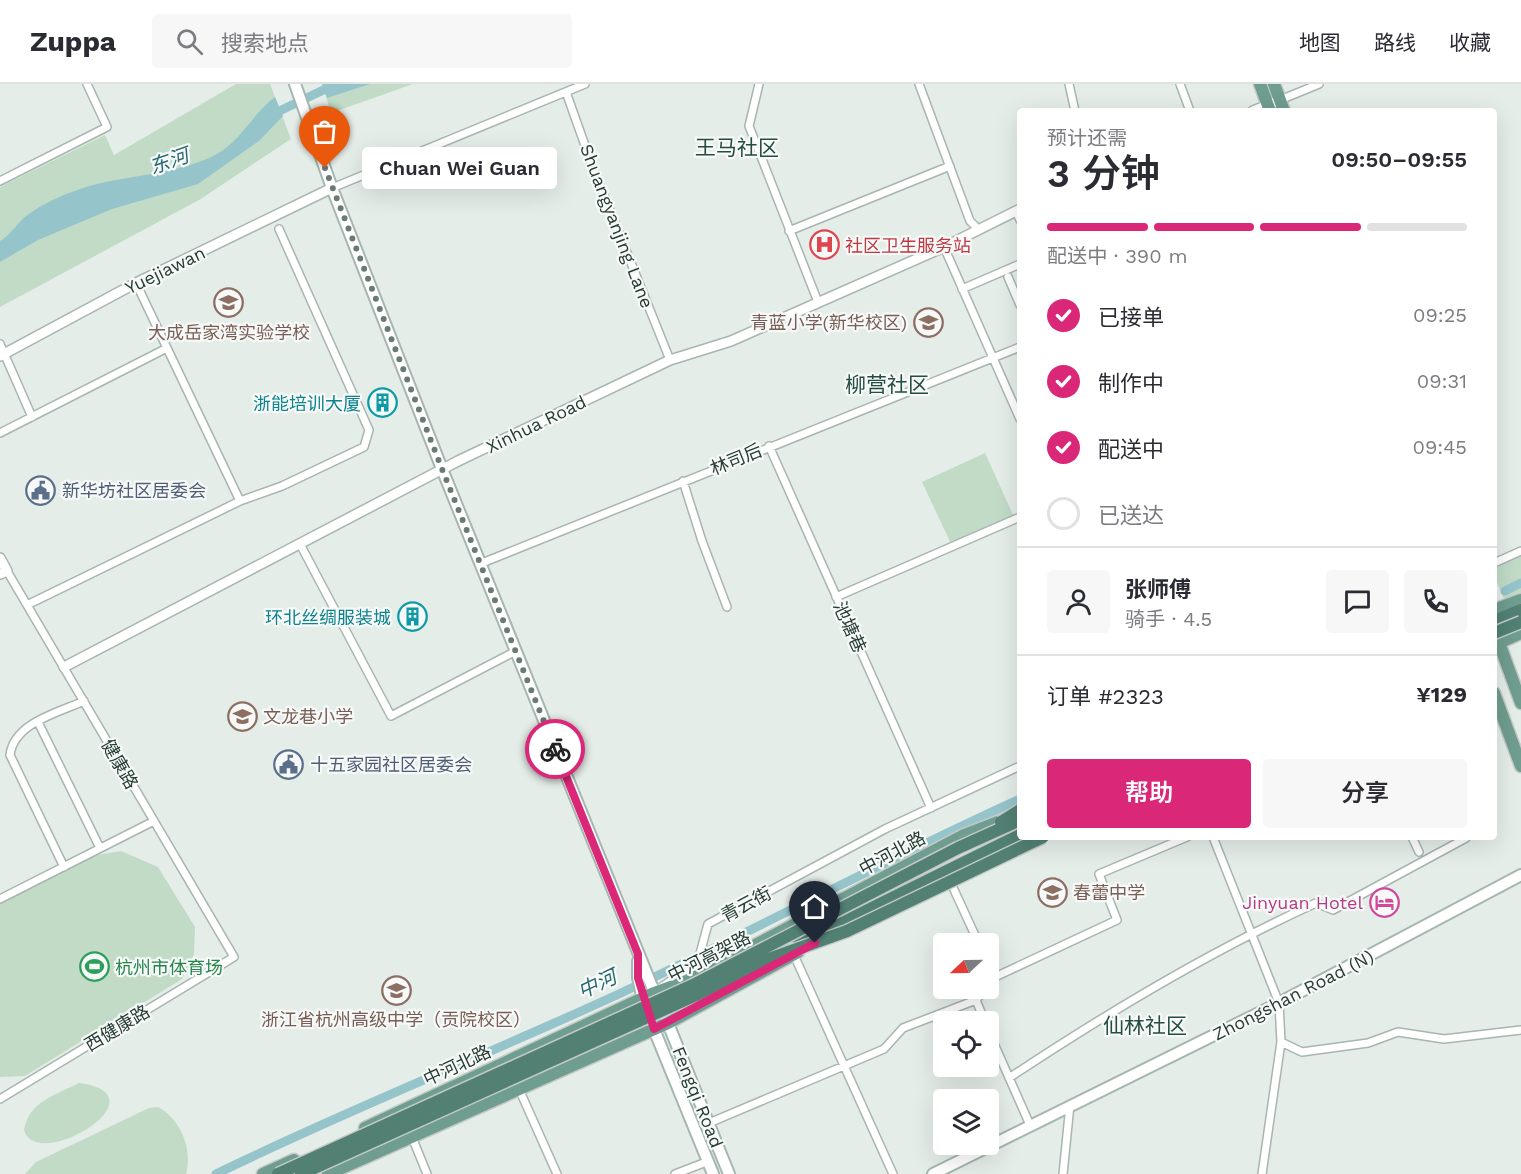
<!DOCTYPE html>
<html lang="zh">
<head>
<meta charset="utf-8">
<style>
	body { margin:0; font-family:"Work Sans","Noto Sans SC",sans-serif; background:#f7f7f7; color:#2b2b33; height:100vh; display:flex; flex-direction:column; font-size:22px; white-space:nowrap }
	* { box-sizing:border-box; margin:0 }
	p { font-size:20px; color:#7c7c81 }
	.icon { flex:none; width:33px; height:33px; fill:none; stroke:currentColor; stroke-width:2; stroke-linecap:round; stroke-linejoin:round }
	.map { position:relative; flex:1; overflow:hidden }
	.panel { position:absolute; left:1017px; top:24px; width:480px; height:732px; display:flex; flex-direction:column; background:#fff; border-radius:6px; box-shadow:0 6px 24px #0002 }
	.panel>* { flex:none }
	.needle { width:39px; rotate:248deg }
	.fabs { position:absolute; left:933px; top:849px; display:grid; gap:12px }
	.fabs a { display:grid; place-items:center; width:66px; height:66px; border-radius:6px; background:#fff; box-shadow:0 6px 24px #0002; font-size:30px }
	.pin { position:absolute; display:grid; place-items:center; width:51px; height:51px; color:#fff; margin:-62px -26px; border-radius:50% 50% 50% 0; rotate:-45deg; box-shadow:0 0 6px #0007 }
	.pin .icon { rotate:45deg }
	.courier { position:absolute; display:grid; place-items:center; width:60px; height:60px; margin:-30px; border:4px solid #db2777; border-radius:50%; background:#fff; color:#222; box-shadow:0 2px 8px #0007 }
	.bubble { position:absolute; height:42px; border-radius:6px; background:#fff; box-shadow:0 6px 24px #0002; font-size:20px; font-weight:600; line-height:42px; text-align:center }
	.overview em { font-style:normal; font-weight:600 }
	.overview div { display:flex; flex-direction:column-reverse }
	.overview { display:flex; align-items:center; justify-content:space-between; height:102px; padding:0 30px }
	h1 { font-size:39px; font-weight:600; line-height:45px }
	.bar { display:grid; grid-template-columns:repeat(4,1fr); gap:9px 6px; align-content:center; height:72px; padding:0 30px }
	.bar i { height:8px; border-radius:4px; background:#e1e1e2 }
	.bar .active { background:#db2777 }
	.bar p { grid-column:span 4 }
	.line { display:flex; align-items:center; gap:15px; padding:0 30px; border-top:2px solid #e1e1e2 }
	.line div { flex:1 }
	.round { display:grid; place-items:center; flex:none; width:63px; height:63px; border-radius:6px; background:#f7f7f7 }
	ol { padding:0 30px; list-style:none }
	li { display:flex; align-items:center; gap:18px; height:66px }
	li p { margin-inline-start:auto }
	li .icon { padding:6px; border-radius:50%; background:#db2777; color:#fff; stroke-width:4 }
	li:last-child { color:#7c7c81 }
	li i { width:33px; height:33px; border:3px solid #e1e1e2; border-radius:50% }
	.button { display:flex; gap:12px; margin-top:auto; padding:12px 30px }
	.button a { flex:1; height:69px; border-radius:6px; background:#db2777; color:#fff; font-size:24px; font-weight:600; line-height:69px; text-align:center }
	.button a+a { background:#f7f7f7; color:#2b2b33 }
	header { display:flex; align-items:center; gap:36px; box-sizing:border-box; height:84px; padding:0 30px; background:#fff; border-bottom:2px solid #e1e1e2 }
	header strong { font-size:28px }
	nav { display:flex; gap:33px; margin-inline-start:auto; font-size:21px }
	.search { width:420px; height:54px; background:#f7f7f7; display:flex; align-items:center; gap:15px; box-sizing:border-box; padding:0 21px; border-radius:6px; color:#7c7c81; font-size:22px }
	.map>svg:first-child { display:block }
</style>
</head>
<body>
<header>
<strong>Zuppa</strong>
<div class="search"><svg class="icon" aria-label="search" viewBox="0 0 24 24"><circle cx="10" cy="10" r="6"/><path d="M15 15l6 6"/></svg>搜索地点</div>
<nav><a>地图</a><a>路线</a><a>收藏</a></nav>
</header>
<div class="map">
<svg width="1521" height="1090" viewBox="0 0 1521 1090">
	<rect width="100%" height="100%" fill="#e5ede9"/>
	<path fill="#c1dbc7" d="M236,0h34l21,55 -92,61 -199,107v-120l105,-52 9,20z
		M322,0h91l-82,29z
		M985,369l30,66 -63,27 -30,-64z
		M1521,472v38l-16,7 -11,-26v-8z
		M121,767l37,16 37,60 -1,27 -12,25 -157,97 -25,1v-173l92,-48z
		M79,999c89,12 -43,91 -55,47 5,-29 32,-35 55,-47z
		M158,1023c23,12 35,43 28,67h-161l11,-12 113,-54z"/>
	<path fill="#95c4cb" d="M322,0h48l-43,14z
		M275,13l8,19 -24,25 -61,43 -86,25 -74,31 -38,22v-21c11,-6 17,-18 26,-25 16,-12 36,-21 54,-27 41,-14 99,-14 137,-35 25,-14 36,-41 58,-57z"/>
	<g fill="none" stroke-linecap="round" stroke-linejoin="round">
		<path stroke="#95c4cb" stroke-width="9" d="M271,31l65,-31
			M1505,507l16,-8
			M216,1090c133,-65 271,-119 405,-181 134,-63 264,-133 399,-194"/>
		<defs>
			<path id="minor" d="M759,0l-10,42 69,176
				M919,0l51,137 8,8
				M1069,0l6,27
				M1180,0l10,27
				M566,8l27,76 77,192
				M1280,16l39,-16
				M0,97l107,-54 -20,-43
				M332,104l253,-104
				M1016,127l4,9
				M789,147l161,-65
				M944,163l76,172
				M1008,193l12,28
				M136,199l104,218
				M962,205l58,-25
				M0,260l32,73
				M0,349l167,-85
				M769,362l162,362
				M683,397l19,60 25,66
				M300,460l91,172 125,-65
				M482,479l538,-216
				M1494,479l27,-12
				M836,513l184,-80
				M27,521l213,-104 42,-15 82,-39 5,-17 -90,-201
				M38,638l62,126
				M1213,753l66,166 2,39 -19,132
				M1412,753l7,15
				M64,783l-54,-112c4,-32 47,-42 74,-54
				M950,797l29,63
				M0,815l154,-78
				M794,871l99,219
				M988,879l7,14 122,-57 -18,-46 88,-37
				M660,904l38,-27 10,-37 177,-95 135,-63
				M976,916l9,22
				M988,946l42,95
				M1281,958l21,10 66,-9 30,-11 46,7 77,-9
				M1009,994c98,-65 199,-126 307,-175l17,7 133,-72
				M519,1005l38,85
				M0,1015l234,-142 -227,-386
				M709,1039l175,-74 19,-21 73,-28 10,-12
				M412,1053l15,37
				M675,1090l34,-13
				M1063,1090l7,-69"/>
			<path id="tertiary" d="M1253,27l27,-11
				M0,272l136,-73 196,-95
				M0,474l7,13 -7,3
				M64,583l394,-206 212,-101 61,-19 213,-94 76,-38"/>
			<path id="secondary" d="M295,0l37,104 110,281 215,530
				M638,877v17l6,26
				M665,932l64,158
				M651,938l62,152
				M933,1090l346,-171 242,-128"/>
			<path id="primary" d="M1260,0l10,27
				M1274,0l10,27
				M1494,526l27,-10
				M1494,545l27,74
				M1494,561l27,-12
				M1494,609l27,73
				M1010,763l19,-10
				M365,1044l289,-135 35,-13 275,-145 47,-18
				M263,1090l31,-14
				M328,1090l340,-151 130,-71"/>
			<path id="trunk" d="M1494,537l27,-11
				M799,860l221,-109"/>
		</defs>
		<use href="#minor" stroke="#a8b5b0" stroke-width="10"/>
		<use href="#tertiary" stroke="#a8b5b0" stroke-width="12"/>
		<use href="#secondary" stroke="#a5b7b0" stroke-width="14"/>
		<use href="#primary" stroke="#c3c9c7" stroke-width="15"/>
		<use href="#trunk" stroke="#c3c9c7" stroke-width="15"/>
		<use href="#minor" stroke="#fff" stroke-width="7"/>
		<use href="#tertiary" stroke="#fff" stroke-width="9"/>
		<use href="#secondary" stroke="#fff" stroke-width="10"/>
		<use href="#primary" stroke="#6f9d8f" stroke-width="12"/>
		<use href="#trunk" stroke="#528174" stroke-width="12"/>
		<defs>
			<path id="trunk-bridge" d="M1494,549l27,-11
				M1001,738l19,-12
				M278,1090l415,-189 265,-137 62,-28
				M301,1090l395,-179 73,-36 78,-28 196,-94"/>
		</defs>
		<use href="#trunk-bridge" stroke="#c3c9c7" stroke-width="15" stroke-linecap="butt"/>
		<use href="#trunk-bridge" stroke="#528174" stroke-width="12"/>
	</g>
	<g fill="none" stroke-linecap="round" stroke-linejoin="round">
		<path stroke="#6a7b75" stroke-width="6" stroke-dasharray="0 10.8" d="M325,84l117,301 113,280"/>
		<path stroke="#db2777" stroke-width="8" d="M555,665l83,205v24l16,51 161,-86"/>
	</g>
	<defs>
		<symbol id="hospital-ring" viewBox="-11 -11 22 22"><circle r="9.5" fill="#f6f9f7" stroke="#e0444e" stroke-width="1.5"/><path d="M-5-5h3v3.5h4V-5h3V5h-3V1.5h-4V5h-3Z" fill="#e0444e"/></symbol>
		<symbol id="school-ring" viewBox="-11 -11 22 22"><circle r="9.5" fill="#f6f9f7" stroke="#8d6e63" stroke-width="1.5"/><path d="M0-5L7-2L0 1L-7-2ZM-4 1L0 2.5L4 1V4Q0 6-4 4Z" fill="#8d6e63"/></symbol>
		<symbol id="building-ring" viewBox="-11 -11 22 22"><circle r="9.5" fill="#f6f9f7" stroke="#0f9aa8" stroke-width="1.5"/><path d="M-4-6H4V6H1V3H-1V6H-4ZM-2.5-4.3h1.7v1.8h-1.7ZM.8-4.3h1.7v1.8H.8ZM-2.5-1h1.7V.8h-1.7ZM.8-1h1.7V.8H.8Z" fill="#0f9aa8"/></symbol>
		<symbol id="civic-ring" viewBox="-11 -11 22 22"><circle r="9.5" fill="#f6f9f7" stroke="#5c6f8a" stroke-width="1.5"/><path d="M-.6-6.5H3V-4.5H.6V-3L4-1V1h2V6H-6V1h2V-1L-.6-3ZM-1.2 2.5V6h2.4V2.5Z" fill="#5c6f8a"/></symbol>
		<symbol id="hotel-ring" viewBox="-11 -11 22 22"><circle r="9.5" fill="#f6f9f7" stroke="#d1479c" stroke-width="1.5"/><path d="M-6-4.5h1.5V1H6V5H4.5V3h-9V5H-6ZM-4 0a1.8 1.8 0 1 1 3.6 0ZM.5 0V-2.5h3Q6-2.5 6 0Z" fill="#d1479c"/></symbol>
		<symbol id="stadium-ring" viewBox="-11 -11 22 22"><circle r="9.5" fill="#f6f9f7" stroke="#2e9e5b" stroke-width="1.5"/><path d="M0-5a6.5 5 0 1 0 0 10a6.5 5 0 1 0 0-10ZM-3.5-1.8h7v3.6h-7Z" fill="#2e9e5b"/></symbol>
	</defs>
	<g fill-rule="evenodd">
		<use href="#hospital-ring" x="808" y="144" width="33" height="33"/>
		<use href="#school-ring" x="212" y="202" width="33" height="33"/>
		<use href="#school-ring" x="912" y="222" width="33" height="33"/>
		<use href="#building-ring" x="366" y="302" width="33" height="33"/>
		<use href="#civic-ring" x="24" y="390" width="33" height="33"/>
		<use href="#building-ring" x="396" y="516" width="33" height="33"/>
		<use href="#school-ring" x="226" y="616" width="33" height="33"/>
		<use href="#civic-ring" x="272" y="664" width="33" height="33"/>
		<use href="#school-ring" x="1036" y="792" width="33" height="33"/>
		<use href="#hotel-ring" x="1368" y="802" width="33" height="33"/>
		<use href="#stadium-ring" x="78" y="866" width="33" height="33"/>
		<use href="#school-ring" x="380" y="890" width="33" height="33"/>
	</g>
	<g text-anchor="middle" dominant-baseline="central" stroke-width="4.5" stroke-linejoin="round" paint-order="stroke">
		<g font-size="18" fill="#273d36" stroke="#f6f9f7">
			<text transform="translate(617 142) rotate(69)">Shuangyanjing Lane</text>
			<text transform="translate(165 186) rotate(-26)">Yuejiawan</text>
			<text transform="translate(536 340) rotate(-26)">Xinhua Road</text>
			<text transform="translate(736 375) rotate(-22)">林司后</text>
			<text transform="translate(850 543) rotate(66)">池塘巷</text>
			<text transform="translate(120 680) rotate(60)">健康路</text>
			<text transform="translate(892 769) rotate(-28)">中河北路</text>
			<text transform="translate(746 820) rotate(-28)">青云街</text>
			<text transform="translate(709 872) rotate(-27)">中河高架路</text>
			<text transform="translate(1293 911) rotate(-27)">Zhongshan Road (N)</text>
			<text transform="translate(117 944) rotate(-31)">西健康路</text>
			<text transform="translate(457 981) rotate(-25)">中河北路</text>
			<text transform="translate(698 1013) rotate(68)">Fengqi Road</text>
		</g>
		<g font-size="18" fill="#be3a42" stroke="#f6f9f7" text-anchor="start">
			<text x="845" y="161">社区卫生服务站</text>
		</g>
		<g font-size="18" fill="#785e54" stroke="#f6f9f7">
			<text x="907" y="238" text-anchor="end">青蓝小学(新华校区)</text>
			<text x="229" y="248">大成岳家湾实验学校</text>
			<text x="263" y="632" text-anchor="start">文龙巷小学</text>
			<text x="1073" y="808" text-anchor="start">春蕾中学</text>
			<text x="396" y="935">浙江省杭州高级中学（贡院校区）</text>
		</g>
		<g font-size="18" fill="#0d838f" stroke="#f6f9f7" text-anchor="end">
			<text x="361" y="319">浙能培训大厦</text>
			<text x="391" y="533">环北丝绸服装城</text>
		</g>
		<g font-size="18" fill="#4e5e75" stroke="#f6f9f7" text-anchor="start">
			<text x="62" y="406">新华坊社区居委会</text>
			<text x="310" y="680">十五家园社区居委会</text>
		</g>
		<g font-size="18" fill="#b23c85" stroke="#f6f9f7" text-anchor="end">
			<text x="1363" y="818">Jinyuan Hotel</text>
		</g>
		<g font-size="18" fill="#27864d" stroke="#f6f9f7" text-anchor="start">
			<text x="115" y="883">杭州市体育场</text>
		</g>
		<g font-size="20" font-style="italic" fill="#276872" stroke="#f6f9f7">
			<text transform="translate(169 77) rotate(-19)">东河</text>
			<text transform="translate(597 900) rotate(-25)">中河</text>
		</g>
		<g font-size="21" fill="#254d41" stroke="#f6f9f7">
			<text x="737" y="63">王马社区</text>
			<text x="887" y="300">柳营社区</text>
			<text x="1145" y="941">仙林社区</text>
		</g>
	</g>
</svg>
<div class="fabs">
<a><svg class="needle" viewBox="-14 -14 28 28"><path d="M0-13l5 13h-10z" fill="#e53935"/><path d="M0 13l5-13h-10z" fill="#7c7c81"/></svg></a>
<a><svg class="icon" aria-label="locate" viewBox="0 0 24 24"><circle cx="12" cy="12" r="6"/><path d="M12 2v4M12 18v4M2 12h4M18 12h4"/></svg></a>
<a><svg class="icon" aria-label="layers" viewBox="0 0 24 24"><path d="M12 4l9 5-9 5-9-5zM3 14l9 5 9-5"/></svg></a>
</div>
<div class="pin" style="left:325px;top:84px;background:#ea580c"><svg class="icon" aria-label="bag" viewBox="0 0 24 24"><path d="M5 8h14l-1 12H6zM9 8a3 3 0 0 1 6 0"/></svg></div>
<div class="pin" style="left:815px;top:859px;background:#1f2937"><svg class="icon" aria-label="home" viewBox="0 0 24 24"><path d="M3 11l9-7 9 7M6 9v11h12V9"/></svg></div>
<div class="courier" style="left:555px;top:665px"><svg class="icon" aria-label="bike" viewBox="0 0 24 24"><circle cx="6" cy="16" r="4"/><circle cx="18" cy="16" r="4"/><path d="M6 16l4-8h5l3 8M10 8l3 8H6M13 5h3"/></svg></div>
<div class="bubble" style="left:362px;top:63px;width:195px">Chuan Wei Guan</div>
<section class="panel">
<div class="overview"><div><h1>3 分钟</h1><p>预计还需</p></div><em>09:50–09:55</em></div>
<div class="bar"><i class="active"></i><i class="active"></i><i class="active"></i><i></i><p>配送中 · 390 m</p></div>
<ol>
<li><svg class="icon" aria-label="check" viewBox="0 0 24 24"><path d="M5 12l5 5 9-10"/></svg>已接单<p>09:25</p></li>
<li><svg class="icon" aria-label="check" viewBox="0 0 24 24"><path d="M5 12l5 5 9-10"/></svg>制作中<p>09:31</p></li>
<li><svg class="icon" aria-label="check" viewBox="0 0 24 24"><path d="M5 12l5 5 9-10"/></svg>配送中<p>09:45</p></li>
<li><i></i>已送达</li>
</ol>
<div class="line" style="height:108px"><a class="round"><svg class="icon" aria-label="person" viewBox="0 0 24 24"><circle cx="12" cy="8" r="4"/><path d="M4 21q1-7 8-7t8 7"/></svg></a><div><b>张师傅</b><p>骑手 · 4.5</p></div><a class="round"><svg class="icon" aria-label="chat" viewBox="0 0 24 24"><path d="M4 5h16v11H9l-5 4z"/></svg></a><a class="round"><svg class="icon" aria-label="phone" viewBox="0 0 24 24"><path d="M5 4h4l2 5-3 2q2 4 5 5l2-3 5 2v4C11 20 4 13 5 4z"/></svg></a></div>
<div class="line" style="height:78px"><div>订单 #2323</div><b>¥129</b></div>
<div class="button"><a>帮助</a><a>分享</a></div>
</section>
</div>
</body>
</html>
